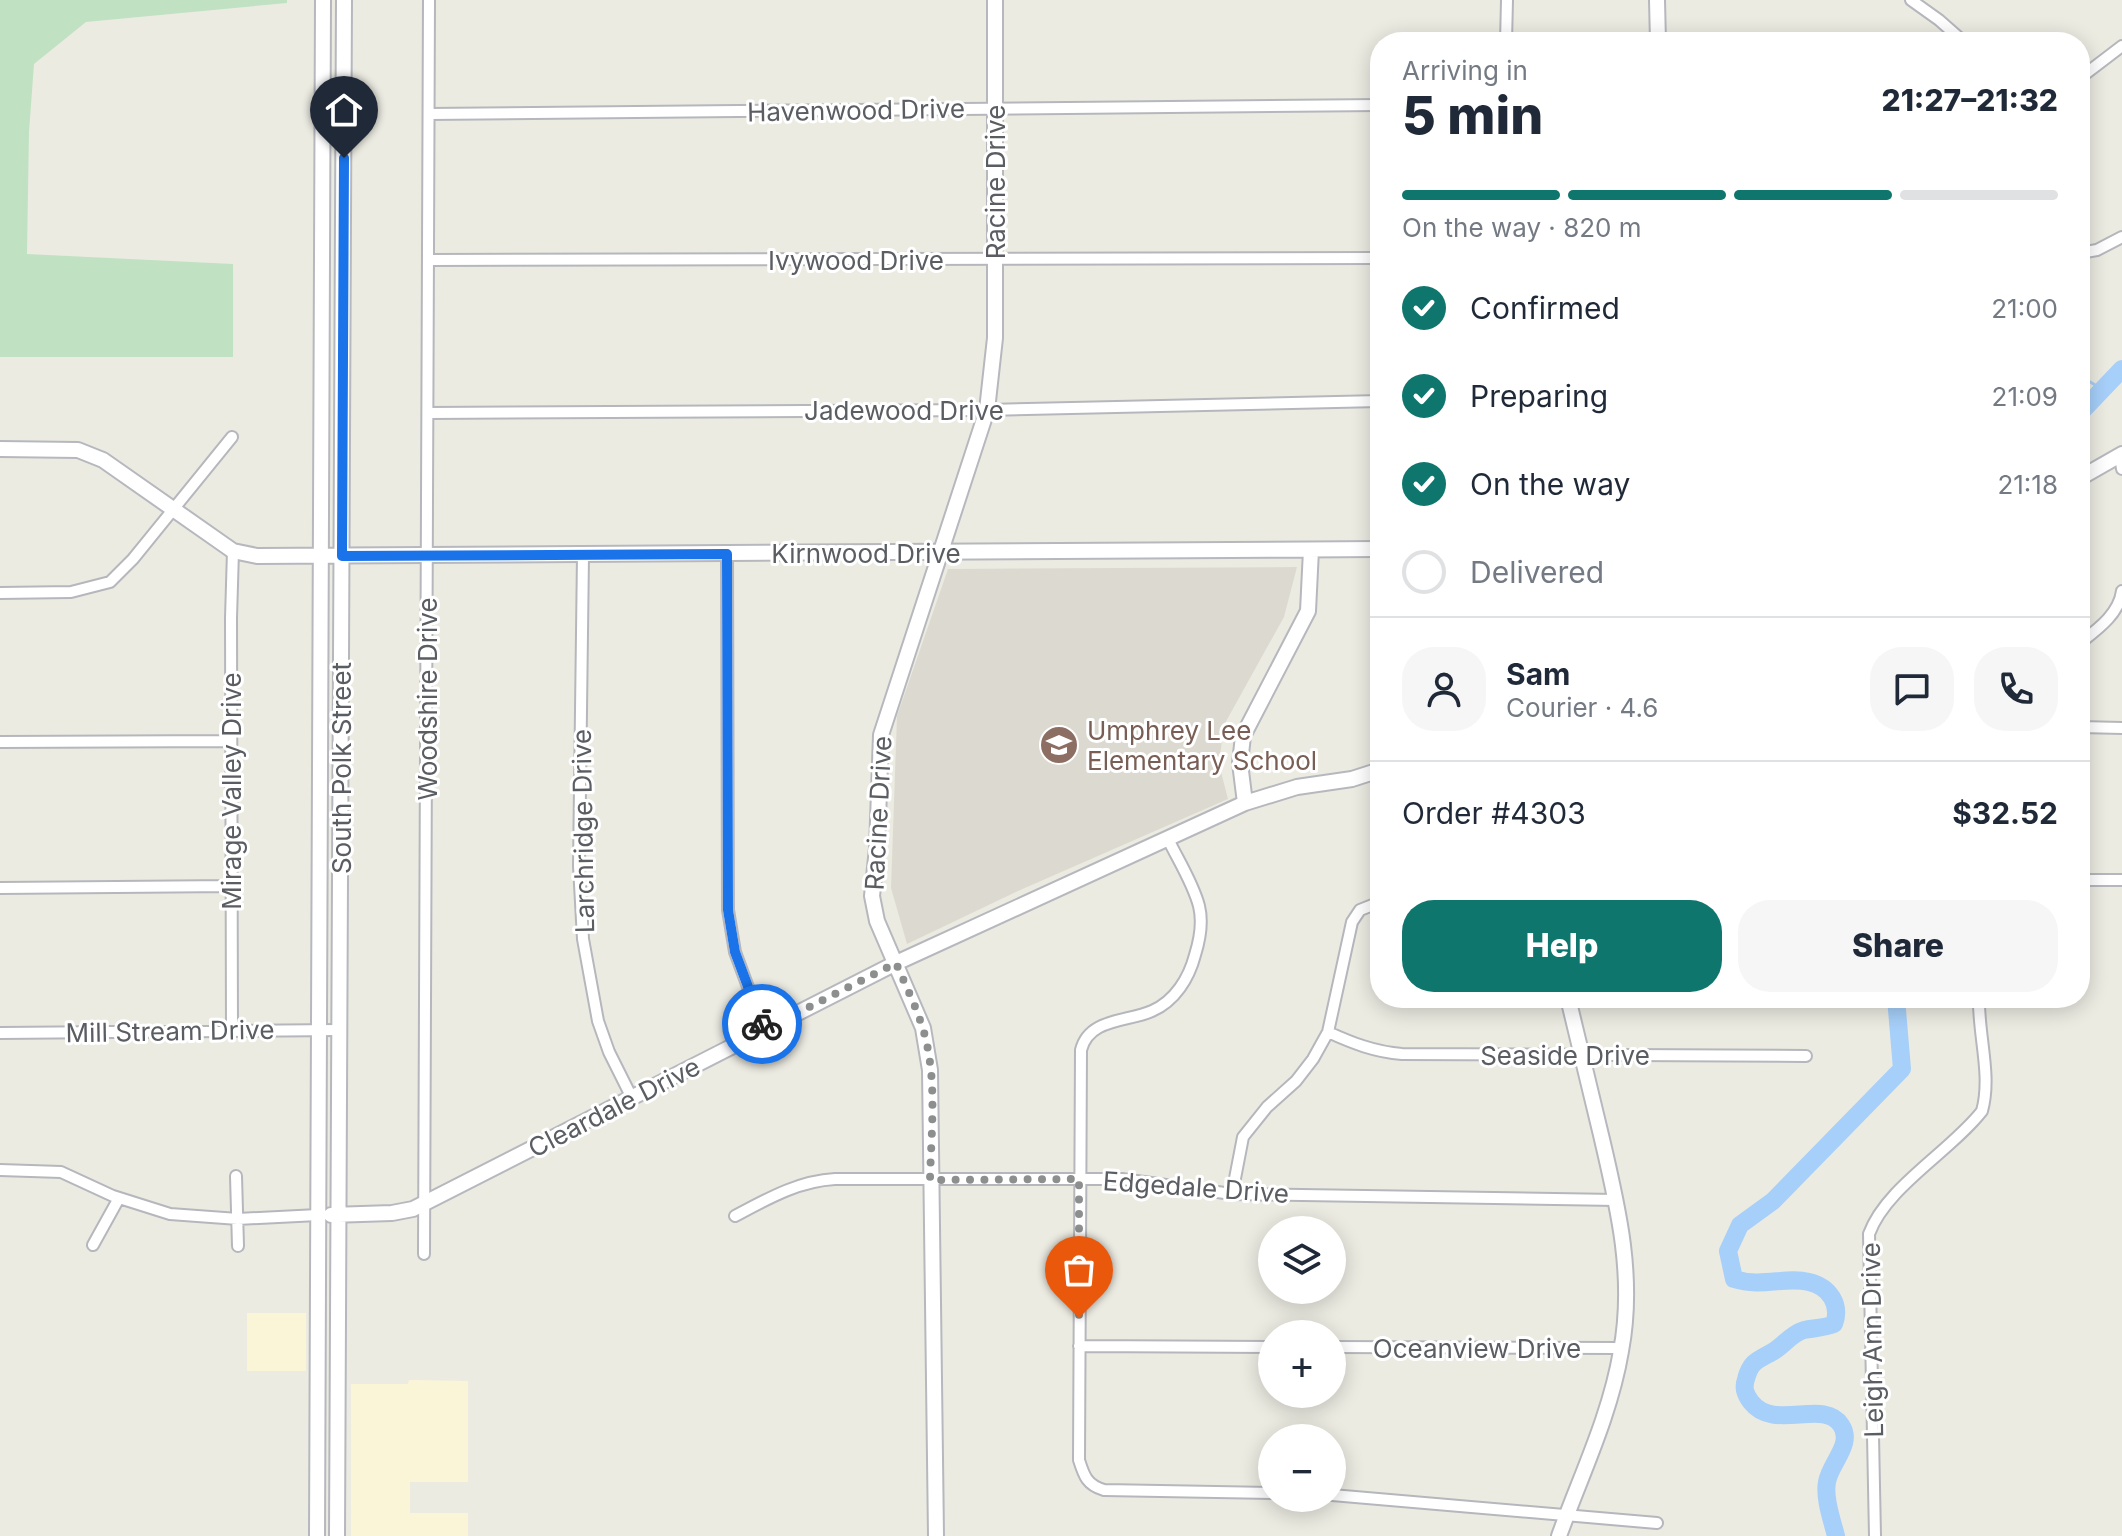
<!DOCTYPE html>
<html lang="en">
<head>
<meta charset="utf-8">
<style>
	body { margin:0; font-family:Inter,sans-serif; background:#f6f6f7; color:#1f2937; height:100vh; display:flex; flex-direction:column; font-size:30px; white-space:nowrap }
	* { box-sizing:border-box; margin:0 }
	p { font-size:26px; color:#747a83 }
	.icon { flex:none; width:44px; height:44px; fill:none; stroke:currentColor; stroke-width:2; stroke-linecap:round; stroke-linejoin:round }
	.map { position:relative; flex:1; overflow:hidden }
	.drawer { position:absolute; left:1370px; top:32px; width:720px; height:976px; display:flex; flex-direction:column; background:#fff; border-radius:32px; box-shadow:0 4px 20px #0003 }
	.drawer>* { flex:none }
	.fabs { position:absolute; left:1258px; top:1216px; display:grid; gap:16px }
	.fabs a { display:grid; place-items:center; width:88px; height:88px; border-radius:50%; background:#fff; box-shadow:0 4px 20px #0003; font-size:40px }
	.pin { position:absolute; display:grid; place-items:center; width:68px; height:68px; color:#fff; margin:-82px -34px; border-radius:50% 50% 50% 0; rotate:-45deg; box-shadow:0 0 8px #0007 }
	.pin .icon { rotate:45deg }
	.courier { position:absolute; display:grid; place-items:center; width:80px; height:80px; margin:-40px; border:6px solid #1a73e8; border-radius:50%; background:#fff; color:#222; box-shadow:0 2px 10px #0007 }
	.overview em { font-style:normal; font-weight:800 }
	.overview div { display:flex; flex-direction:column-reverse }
	.overview { display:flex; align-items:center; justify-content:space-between; height:136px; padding:0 32px }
	h1 { font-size:52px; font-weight:800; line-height:60px }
	.bar { display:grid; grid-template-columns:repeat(4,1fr); gap:12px 8px; align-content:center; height:96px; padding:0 32px }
	.bar i { height:10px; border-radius:6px; background:#e0e1e3 }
	.bar .selected { background:#0f766e }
	.bar p { grid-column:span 4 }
	.line { display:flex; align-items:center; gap:20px; padding:0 32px; border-top:2px solid #e0e1e3 }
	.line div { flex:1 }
	.round { display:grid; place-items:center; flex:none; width:84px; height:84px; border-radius:32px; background:#f6f6f7 }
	ol { padding:0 32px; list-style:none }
	li { display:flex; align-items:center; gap:24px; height:88px }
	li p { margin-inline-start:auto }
	li .icon { padding:8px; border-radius:50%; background:#0f766e; color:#fff; stroke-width:4 }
	li:last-child { color:#747a83 }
	li i { width:44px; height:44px; border:4px solid #e0e1e3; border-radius:50% }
	.button { display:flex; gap:16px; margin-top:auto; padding:16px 32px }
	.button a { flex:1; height:92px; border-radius:32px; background:#0f766e; color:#fff; font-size:32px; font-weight:800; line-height:92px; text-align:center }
	.button a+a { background:#f6f6f7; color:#1f2937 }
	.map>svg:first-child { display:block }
</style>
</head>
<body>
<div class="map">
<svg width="2122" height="1536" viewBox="0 0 2122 1536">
	<rect width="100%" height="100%" fill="#ecebe2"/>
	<path fill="#fbf5d8" d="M247,1313h59v58h-59z
		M409,1380l59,1v101h-58v31h58v23h-117v-152h57z"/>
	<path fill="#dcdad0" d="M1297,567l-13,50 -60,108 -5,39 9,35 -210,92 -111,53 -16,-56 6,-172 51,-147z"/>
	<path fill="#c0e2c2" d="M0,0h287v3l-201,19 -52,42 -5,68 -2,122 206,10v93h-233z"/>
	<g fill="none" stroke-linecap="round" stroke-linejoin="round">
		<path stroke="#a6cff9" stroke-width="3" d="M2080,376l22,13"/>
		<path stroke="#a6cff9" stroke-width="18" d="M2080,413l42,-44
			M1836,1536c-4,-16 -12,-38 -9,-54 3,-19 27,-38 14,-57 -17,-27 -67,7 -90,-23 -6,-8 -8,-14 -5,-23 5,-19 13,-19 28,-28 11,-7 17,-17 30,-21 11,-2 20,-2 30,-6 7,-19 -4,-37 -25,-42 -23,-6 -47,6 -75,-3l-6,-28 12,-26 33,-24 129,-132 -6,-71"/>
		<defs>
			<path id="street" d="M1911,0l28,20 25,22
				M1506,42l1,-42
				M2080,78l42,-32
				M429,114l951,-9
				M2080,253l17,-3 25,-13
				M428,260l952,-2
				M428,413l559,-3 393,-9
				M2120,455l2,14
				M727,554l1,356 7,42 29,78
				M583,555l-4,311 4,73 15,82 11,31 23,46
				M0,593l71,-1 39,-10 23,-23 99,-122
				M2080,643c18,-14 39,-29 42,-52
				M2080,727l42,1
				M0,742l231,-1
				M1168,839c10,21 25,44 31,67 4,16 1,33 -4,49 -6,23 -20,46 -43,56 -25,11 -63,7 -71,39l-2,410c5,16 8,25 25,30l168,3
				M2080,880h42
				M0,888l231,-2
				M232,1030l-1,-412 2,-67
				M1328,1032c24,11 47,20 74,22l404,2
				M0,1033l340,-3
				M0,1170l61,2 52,24 57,18 68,5 80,-4
				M236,1176l2,70
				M1232,1194l11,-57 24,-30 29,-26 17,-22 15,-27 24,-110 8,-12 20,-8
				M735,1216c32,-17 63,-35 100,-37h287l110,15 384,6
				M93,1245l26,-47
				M424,1254l5,-1254
				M1079,1346l193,1
				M1332,1347l290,1
				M1332,1495l325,28
				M1875,1536l-6,-302c17,-47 82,-83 113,-123 10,-36 -4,-76 -3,-113"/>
			<path id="secondary" d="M1657,0l1,42
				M0,449l78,1 25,10 130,91 24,5 1123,-7
				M2080,478l42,-24
				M1245,803l-5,-40 3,-27 65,-125 3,-61
				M331,1215l61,-2 21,-4 483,-246 349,-160 52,-16 55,-8 28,-9
				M317,1536l6,-1536
				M337,1536l7,-1536
				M936,1536l-6,-466 -7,-42 -46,-107 -5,-25 5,-48 4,-113 106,-325 8,-72v-338
				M1559,1536c22,-61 51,-120 62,-185 14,-74 -3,-144 -20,-216 -11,-46 -22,-91 -33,-137"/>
		</defs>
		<use href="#street" stroke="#b5b7bc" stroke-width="14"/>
		<use href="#secondary" stroke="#b6b8be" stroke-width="18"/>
		<use href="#street" stroke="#fff" stroke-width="10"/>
		<use href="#secondary" stroke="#fff" stroke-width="14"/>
	</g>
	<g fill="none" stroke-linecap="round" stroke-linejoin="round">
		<path stroke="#8d8f8f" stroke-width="8" stroke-dasharray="0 14.4" d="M762,1024l2,6 132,-67c12,28 27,57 32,87 8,42 3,87 2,130l149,-1v139"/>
		<path stroke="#1a73e8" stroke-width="10" d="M344,158l-2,398 385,-2 1,356 7,42 27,72"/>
	</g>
	<defs>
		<symbol id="school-disc" viewBox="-11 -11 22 22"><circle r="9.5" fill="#8d6e63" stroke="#fff"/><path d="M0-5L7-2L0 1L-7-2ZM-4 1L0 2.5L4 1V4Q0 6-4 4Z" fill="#fff"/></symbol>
	</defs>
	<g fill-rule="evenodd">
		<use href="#school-disc" x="1037" y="723" width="44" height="44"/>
	</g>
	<g text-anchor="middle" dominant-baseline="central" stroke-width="6" stroke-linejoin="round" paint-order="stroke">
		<g font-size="26" fill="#5a5d62" stroke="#fff">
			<text transform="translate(856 110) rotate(-1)">Havenwood Drive</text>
			<text transform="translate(995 182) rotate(-90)">Racine Drive</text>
			<text x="856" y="260">Ivywood Drive</text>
			<text x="904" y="410">Jadewood Drive</text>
			<text x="866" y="553">Kirnwood Drive</text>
			<text transform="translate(427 699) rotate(-90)">Woodshire Drive</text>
			<text transform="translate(341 768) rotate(-90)">South Polk Street</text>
			<text transform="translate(231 791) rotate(-90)">Mirage Valley Drive</text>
			<text transform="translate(878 813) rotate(-87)">Racine Drive</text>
			<text transform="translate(583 831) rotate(-91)">Larchridge Drive</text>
			<text transform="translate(170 1031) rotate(-1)">Mill Stream Drive</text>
			<text x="1565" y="1055">Seaside Drive</text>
			<text transform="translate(614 1107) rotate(-27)">Cleardale Drive</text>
			<text transform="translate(1196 1187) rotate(4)">Edgedale Drive</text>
			<text transform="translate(1872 1340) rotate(-91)">Leigh Ann Drive</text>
			<text x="1477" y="1348">Oceanview Drive</text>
		</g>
		<g font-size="26" fill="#785e54" stroke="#fff" text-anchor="start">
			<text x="1087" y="730">Umphrey Lee<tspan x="1087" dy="30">Elementary School</tspan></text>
		</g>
	</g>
</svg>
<div class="fabs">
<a><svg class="icon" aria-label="layers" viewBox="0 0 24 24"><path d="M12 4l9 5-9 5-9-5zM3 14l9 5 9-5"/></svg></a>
<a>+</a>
<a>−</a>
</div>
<div class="pin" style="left:1079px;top:1318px;background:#ea580c"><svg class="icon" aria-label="bag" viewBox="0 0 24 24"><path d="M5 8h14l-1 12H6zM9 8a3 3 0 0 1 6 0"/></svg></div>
<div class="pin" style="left:344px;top:158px;background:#1f2937"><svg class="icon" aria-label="home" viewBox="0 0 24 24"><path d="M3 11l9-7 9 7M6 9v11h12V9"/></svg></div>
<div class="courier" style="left:762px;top:1024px"><svg class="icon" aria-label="bike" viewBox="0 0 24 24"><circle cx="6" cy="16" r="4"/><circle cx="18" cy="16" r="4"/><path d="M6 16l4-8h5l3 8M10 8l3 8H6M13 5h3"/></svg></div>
<section class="drawer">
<div class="overview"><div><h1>5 min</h1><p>Arriving in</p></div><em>21:27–21:32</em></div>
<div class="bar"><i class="selected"></i><i class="selected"></i><i class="selected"></i><i></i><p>On the way · 820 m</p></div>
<ol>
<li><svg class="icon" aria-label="check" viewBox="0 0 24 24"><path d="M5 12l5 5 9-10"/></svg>Confirmed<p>21:00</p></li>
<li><svg class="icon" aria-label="check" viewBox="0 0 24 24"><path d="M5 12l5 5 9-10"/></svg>Preparing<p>21:09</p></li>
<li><svg class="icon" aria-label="check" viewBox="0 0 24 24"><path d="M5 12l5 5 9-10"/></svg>On the way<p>21:18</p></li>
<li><i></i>Delivered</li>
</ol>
<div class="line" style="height:144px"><a class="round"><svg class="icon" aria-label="person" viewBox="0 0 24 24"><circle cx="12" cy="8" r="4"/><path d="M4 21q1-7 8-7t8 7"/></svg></a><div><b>Sam</b><p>Courier · 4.6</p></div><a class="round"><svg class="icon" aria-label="chat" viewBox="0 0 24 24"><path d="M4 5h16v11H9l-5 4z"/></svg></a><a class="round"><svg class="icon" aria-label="phone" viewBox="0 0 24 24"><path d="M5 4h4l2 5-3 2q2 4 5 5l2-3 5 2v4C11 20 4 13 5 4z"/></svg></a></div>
<div class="line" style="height:104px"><div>Order #4303</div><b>$32.52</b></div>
<div class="button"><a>Help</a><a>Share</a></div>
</section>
</div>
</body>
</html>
